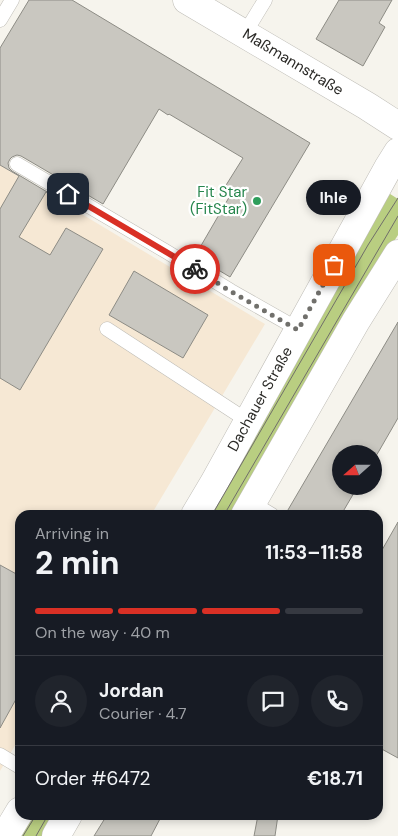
<!DOCTYPE html>
<html lang="en">
<head>
<meta charset="utf-8">
<style>
	body { margin:0; font-family:"DM Sans",sans-serif; background:#20242c; color:#f1f3f6; height:100vh; display:flex; flex-direction:column; font-size:19px; white-space:nowrap }
	* { box-sizing:border-box; margin:0 }
	p { font-size:16px; color:#9ea1a6 }
	.icon { flex:none; width:28px; height:28px; fill:none; stroke:currentColor; stroke-width:2; stroke-linecap:round; stroke-linejoin:round }
	.map { position:relative; flex:1; overflow:hidden }
	.details { position:absolute; left:15px; top:510px; width:368px; height:310px; display:flex; flex-direction:column; background:#171b24; border-radius:15px; box-shadow:0 2px 8px #0003 }
	.details>* { flex:none }
	.needle { width:32px; rotate:249deg }
	.buttons { position:absolute; left:332px; top:445px; display:grid; gap:10px }
	.buttons a { display:grid; place-items:center; width:50px; height:50px; border-radius:50%; background:#171b24; box-shadow:0 2px 8px #0003; font-size:25px }
	.pin { position:absolute; display:grid; place-items:center; width:42px; height:42px; color:#fff; margin:-21px; border-radius:10px; box-shadow:0 2px 8px #0006 }
	.courier { position:absolute; display:grid; place-items:center; width:50px; height:50px; margin:-25px; border:4px solid #d93025; border-radius:50%; background:#fff; color:#222; box-shadow:0 1px 6px #0007 }
	.bubble { position:absolute; height:35px; border-radius:18px; background:#171b24; box-shadow:0 2px 8px #0003; font-size:16px; font-weight:700; line-height:35px; text-align:center }
	.head em { font-style:normal; font-weight:700 }
	.head div { display:flex; flex-direction:column-reverse }
	.head { display:flex; align-items:center; justify-content:space-between; height:85px; padding:0 20px }
	h1 { font-size:32px; font-weight:700; line-height:38px }
	.bar { display:grid; grid-template-columns:repeat(4,1fr); gap:8px 5px; align-content:center; height:60px; padding:0 20px }
	.bar i { height:6px; border-radius:4px; background:#363941 }
	.bar .active { background:#d93025 }
	.bar p { grid-column:span 4 }
	.line { display:flex; align-items:center; gap:12px; padding:0 20px; border-top:1px solid #363941 }
	.line div { flex:1 }
	.round { display:grid; place-items:center; flex:none; width:52px; height:52px; border-radius:26px; background:#20242c }
	.map>svg:first-child { display:block }
</style>
</head>
<body>
<div class="map">
<svg width="398" height="836" viewBox="0 0 398 836">
	<rect width="100%" height="100%" fill="#f6f4ed"/>
	<path fill="#f6e8d4" d="M0,165l265,159 -114,191h-131v222l-20,34z"/>
	<path fill="#b9ce81" d="M387,192l11,7v36l-57,89 -111,191h-25z
		M29,815h26l-12,21h-26z"/>
	<path fill="#c9c7c0" stroke="#8d8c85" d="M29,0h43l238,143 -80,134 -35,-21 36,-62 -8,-4 20,-32 -74,-44 -1,1 -9,-6 -56,95 -82,-48 -4,-1 -5,2 -2,2 -2,4 1,5 3,3 52,31h-1l-17,-10 -27,45 31,18 16,-27 37,21 -83,141 -20,-12v-169l19,-33 -19,-11v-117z
		M339,0h53l-13,23 6,4 -22,39 -47,-27z
		M134,271l74,44 -25,43 -74,-43z
		M398,322v96l-19,33 -5,8v-5h-33v32h17l-17,29h-56z
		M398,522v236l-20,-11v-190z
		M0,565l20,11v116l-20,36z
		M107,815h55l-11,21h-57z
		M258,815h20l-3,21h-21z"/>
	<g fill="none" stroke-linecap="round" stroke-linejoin="round">
		<defs>
			<path id="lane" d="M0,20l12,-20
				M245,33l20,-33
				M17,164l150,88 64,39 67,38
				M107,329l141,92
				M252,503l20,12
				M0,755l20,12"/>
			<path id="secondary" d="M187,0l180,106 31,20
				M195,515l19,-32 174,-315 10,-16
				M245,515l111,-194 42,-67
				M5,836l15,-25
				M56,836l12,-21"/>
		</defs>
		<use href="#lane" stroke="#bfbdb7" stroke-width="15"/>
		<use href="#secondary" stroke="#bfbdb7" stroke-width="29"/>
		<use href="#lane" stroke="#fff" stroke-width="14"/>
		<use href="#secondary" stroke="#fff" stroke-width="28"/>
		<path stroke="#706e6a" stroke-width="1" d="M212,515l156,-270 30,-47
			M224,515l174,-299
			M23,836l13,-21
			M36,836l12,-21"/>
	</g>
	<g fill="none" stroke-linecap="round" stroke-linejoin="round">
		<path stroke="#71706c" stroke-width="5" stroke-dasharray="0 9" d="M195,269l35,22 68,39 36,-65"/>
		<path stroke="#d93025" stroke-width="6" d="M68,194l127,75"/>
	</g>
	<circle fill="#2e9e5b" stroke="#fff" stroke-width="2" cx="257" cy="201" r="5"/>
	<g text-anchor="middle" dominant-baseline="central" stroke-width="4.5" stroke-linejoin="round" paint-order="stroke">
		<g font-size="15" fill="#2a2926" stroke="#fff">
			<text transform="translate(293 62) rotate(31)">Maßmannstraße</text>
			<text transform="translate(260 399) rotate(-61)">Dachauer Straße</text>
		</g>
		<g font-size="15" fill="#27864d" stroke="#fff" text-anchor="end">
			<text x="247" y="192">Fit Star<tspan x="247" dy="17">(FitStar)</tspan></text>
		</g>
	</g>
</svg>
<div class="buttons">
<a><svg class="needle" viewBox="-14 -14 28 28"><path d="M0-13l5 13h-10z" fill="#e53935"/><path d="M0 13l5-13h-10z" fill="#9ea1a6"/></svg></a>
</div>
<div class="pin" style="left:334px;top:265px;background:#ea580c"><svg class="icon" aria-label="bag" viewBox="0 0 24 24"><path d="M5 8h14l-1 12H6zM9 8a3 3 0 0 1 6 0"/></svg></div>
<div class="pin" style="left:68px;top:194px;background:#1f2937"><svg class="icon" aria-label="home" viewBox="0 0 24 24"><path d="M3 11l9-7 9 7M6 9v11h12V9"/></svg></div>
<div class="courier" style="left:195px;top:269px"><svg class="icon" aria-label="bike" viewBox="0 0 24 24"><circle cx="6" cy="16" r="4"/><circle cx="18" cy="16" r="4"/><path d="M6 16l4-8h5l3 8M10 8l3 8H6M13 5h3"/></svg></div>
<div class="bubble" style="left:306px;top:180px;width:55px">Ihle</div>
<section class="details">
<div class="head"><div><h1>2 min</h1><p>Arriving in</p></div><em>11:53–11:58</em></div>
<div class="bar"><i class="active"></i><i class="active"></i><i class="active"></i><i></i><p>On the way · 40 m</p></div>
<div class="line" style="height:90px"><a class="round"><svg class="icon" aria-label="person" viewBox="0 0 24 24"><circle cx="12" cy="8" r="4"/><path d="M4 21q1-7 8-7t8 7"/></svg></a><div><b>Jordan</b><p>Courier · 4.7</p></div><a class="round"><svg class="icon" aria-label="chat" viewBox="0 0 24 24"><path d="M4 5h16v11H9l-5 4z"/></svg></a><a class="round"><svg class="icon" aria-label="phone" viewBox="0 0 24 24"><path d="M5 4h4l2 5-3 2q2 4 5 5l2-3 5 2v4C11 20 4 13 5 4z"/></svg></a></div>
<div class="line" style="height:65px"><div>Order #6472</div><b>€18.71</b></div>
</section>
</div>
</body>
</html>
